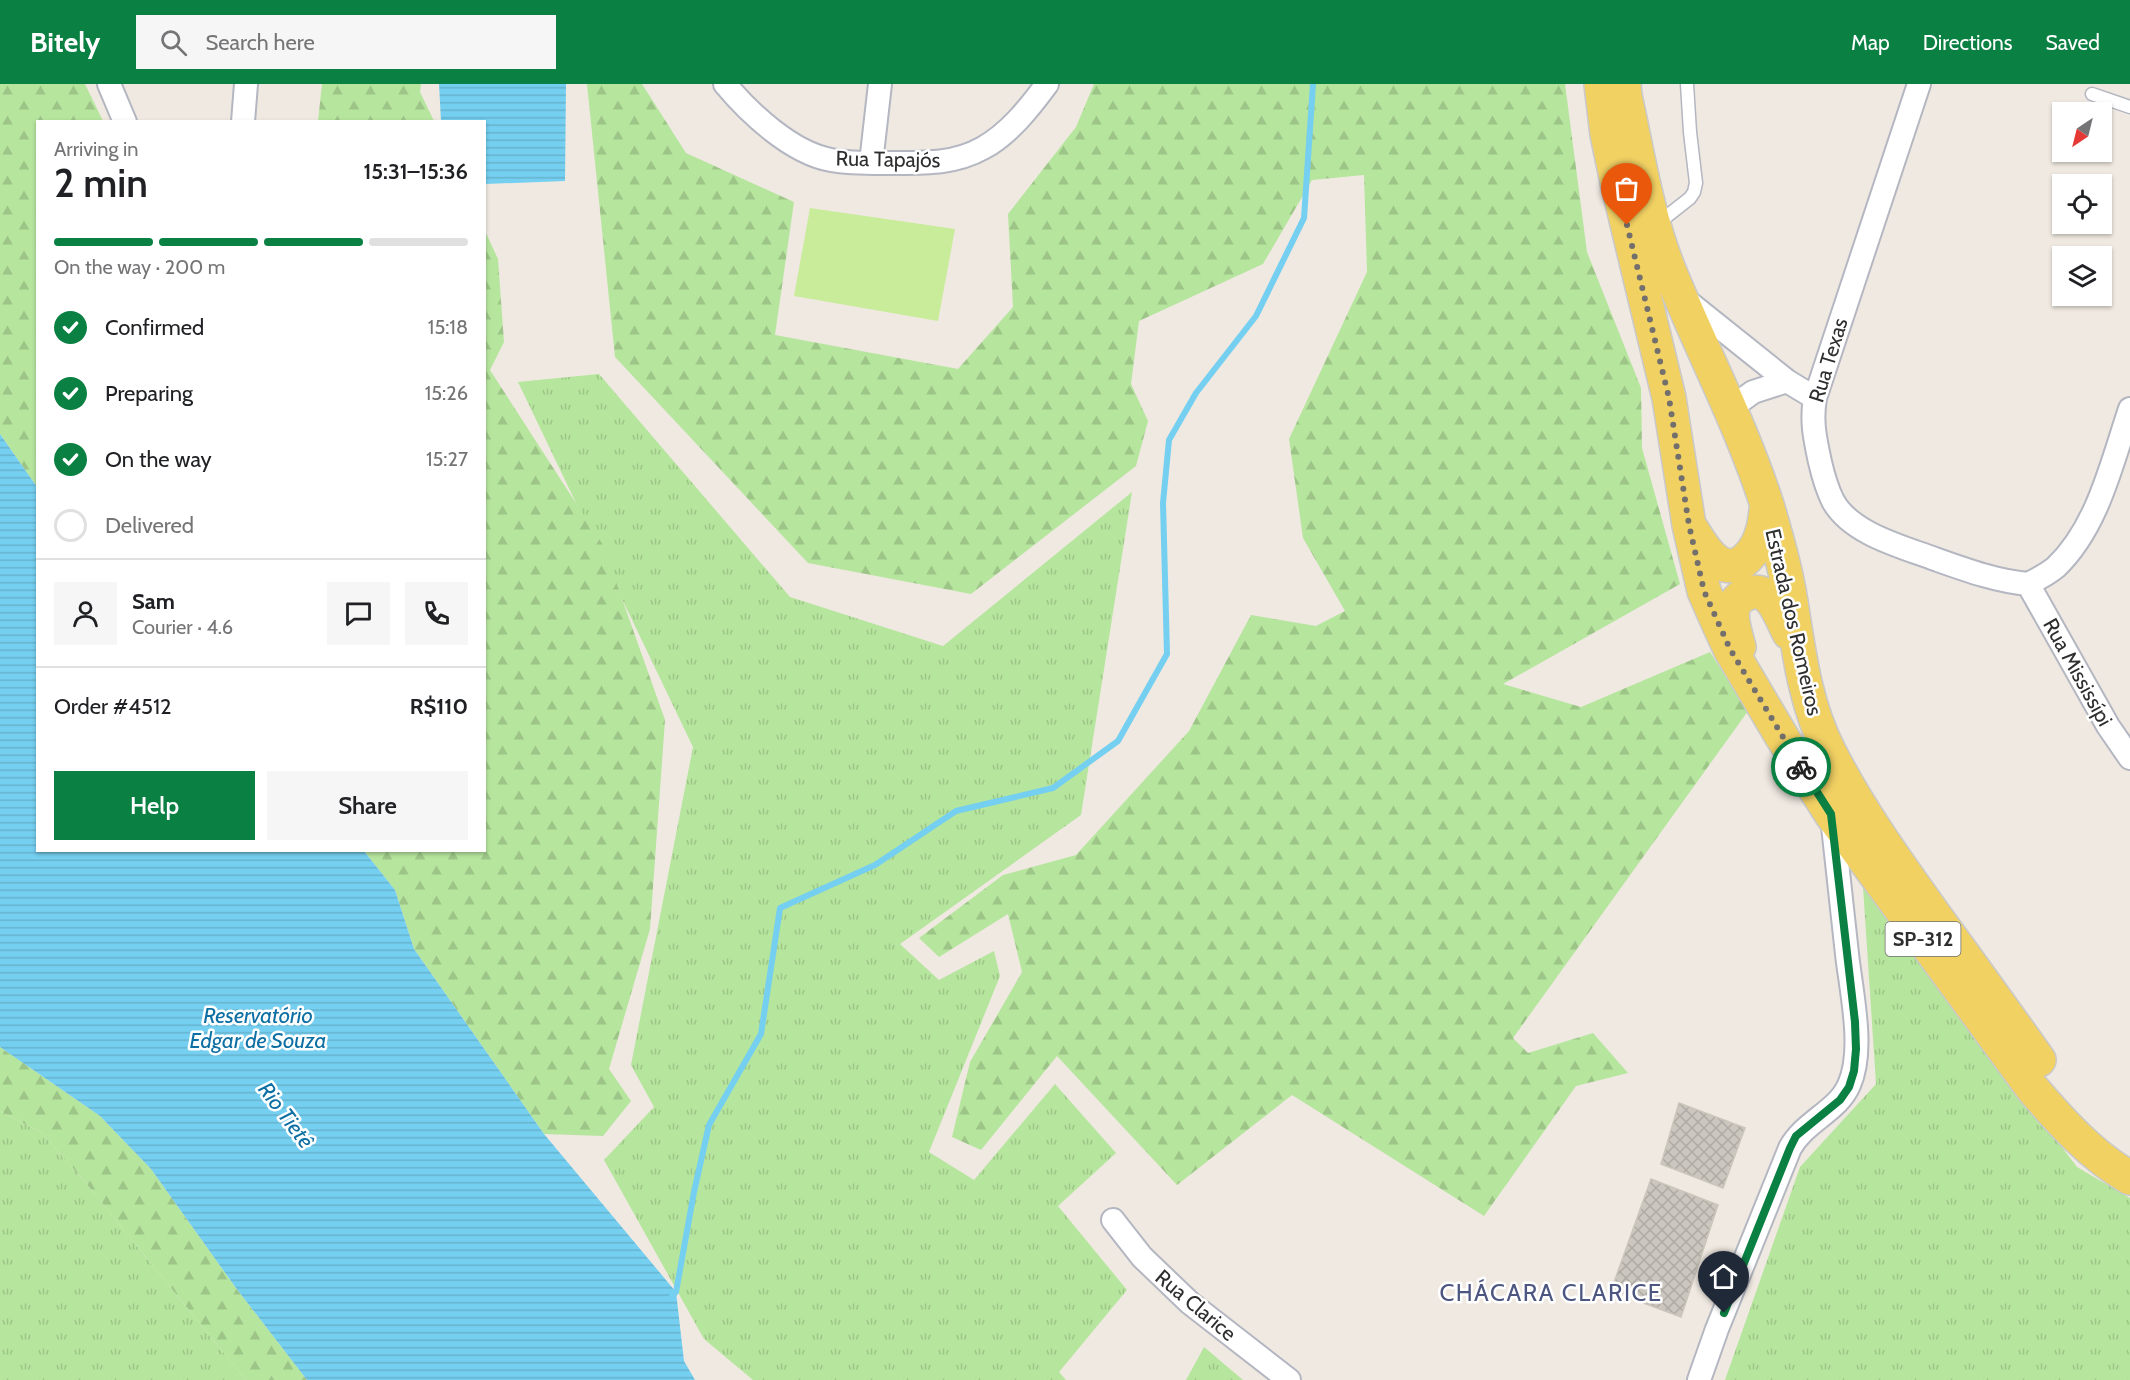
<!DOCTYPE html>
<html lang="en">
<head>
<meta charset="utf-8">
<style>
	body { margin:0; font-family:Cabin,sans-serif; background:#f6f6f6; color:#202124; height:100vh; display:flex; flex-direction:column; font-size:22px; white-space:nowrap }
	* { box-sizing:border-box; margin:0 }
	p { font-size:20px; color:#757577 }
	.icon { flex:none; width:33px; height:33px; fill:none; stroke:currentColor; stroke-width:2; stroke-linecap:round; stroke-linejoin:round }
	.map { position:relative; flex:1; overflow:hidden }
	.drawer { position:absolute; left:36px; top:36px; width:450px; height:732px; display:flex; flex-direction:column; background:#fff; border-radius:0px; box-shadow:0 2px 4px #0004 }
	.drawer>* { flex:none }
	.needle { width:39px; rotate:215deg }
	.buttons { position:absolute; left:2052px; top:18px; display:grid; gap:12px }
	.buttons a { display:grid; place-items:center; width:60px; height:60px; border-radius:0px; background:#fff; box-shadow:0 2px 4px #0004; font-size:30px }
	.pin { position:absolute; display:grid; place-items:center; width:51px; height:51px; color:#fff; margin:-62px -26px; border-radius:50% 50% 50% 0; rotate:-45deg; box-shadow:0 0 6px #0007 }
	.pin .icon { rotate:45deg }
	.courier { position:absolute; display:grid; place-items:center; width:60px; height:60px; margin:-30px; border:4px solid #0b8043; border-radius:50%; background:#fff; color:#222; box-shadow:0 2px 8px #0007 }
	.summary em { font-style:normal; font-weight:600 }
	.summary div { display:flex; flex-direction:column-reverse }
	.summary { display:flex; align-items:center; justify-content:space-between; height:102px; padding:0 18px }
	h1 { font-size:39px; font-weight:600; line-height:45px }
	.bar { display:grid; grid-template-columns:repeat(4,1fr); gap:9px 6px; align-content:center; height:72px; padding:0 18px }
	.bar i { height:8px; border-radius:4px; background:#e0e0e0 }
	.bar .current { background:#0b8043 }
	.bar p { grid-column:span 4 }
	.line { display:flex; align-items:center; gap:15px; padding:0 18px; border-top:2px solid #e0e0e0 }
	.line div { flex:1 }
	.round { display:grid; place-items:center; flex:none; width:63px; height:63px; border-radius:0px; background:#f6f6f6 }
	ol { padding:0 18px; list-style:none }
	li { display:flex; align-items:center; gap:18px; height:66px }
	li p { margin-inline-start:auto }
	li .icon { padding:6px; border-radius:50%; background:#0b8043; color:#fff; stroke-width:4 }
	li:last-child { color:#757577 }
	li i { width:33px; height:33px; border:3px solid #e0e0e0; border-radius:50% }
	.action { display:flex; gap:12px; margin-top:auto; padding:12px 18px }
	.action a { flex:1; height:69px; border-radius:0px; background:#0b8043; color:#fff; font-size:24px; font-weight:600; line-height:69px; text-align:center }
	.action a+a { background:#f6f6f6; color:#202124 }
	header { display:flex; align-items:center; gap:36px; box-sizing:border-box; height:84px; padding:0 30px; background:#0b8043; color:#fff }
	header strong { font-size:28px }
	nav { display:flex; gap:33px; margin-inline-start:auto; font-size:21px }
	.search { width:420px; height:54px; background:#f6f6f6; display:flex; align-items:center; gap:15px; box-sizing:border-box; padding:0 21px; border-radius:0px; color:#757577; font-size:22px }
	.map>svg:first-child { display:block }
</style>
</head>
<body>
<header>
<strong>Bitely</strong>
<div class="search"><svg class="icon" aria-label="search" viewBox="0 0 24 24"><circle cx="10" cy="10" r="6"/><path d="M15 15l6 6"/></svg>Search here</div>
<nav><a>Map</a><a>Directions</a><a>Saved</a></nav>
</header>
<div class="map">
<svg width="2130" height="1296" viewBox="0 0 2130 1296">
	<defs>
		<pattern id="grass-tufts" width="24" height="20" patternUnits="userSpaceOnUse" patternTransform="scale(1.5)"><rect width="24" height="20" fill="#b6e59e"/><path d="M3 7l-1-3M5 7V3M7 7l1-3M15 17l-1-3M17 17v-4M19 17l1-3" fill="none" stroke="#9dc588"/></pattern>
		<pattern id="forest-firs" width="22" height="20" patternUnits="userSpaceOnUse" patternTransform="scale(1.5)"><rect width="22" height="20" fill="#b6e59e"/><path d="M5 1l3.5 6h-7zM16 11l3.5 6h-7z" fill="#9dc588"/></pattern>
		<pattern id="water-rules" width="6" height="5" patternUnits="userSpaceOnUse" patternTransform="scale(1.5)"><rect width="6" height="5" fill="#75cff0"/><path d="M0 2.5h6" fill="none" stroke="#66b2ce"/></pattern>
		<pattern id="building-cross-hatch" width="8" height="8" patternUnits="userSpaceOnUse" patternTransform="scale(1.5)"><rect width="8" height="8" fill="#cbc7bf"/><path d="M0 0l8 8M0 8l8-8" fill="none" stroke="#afaba4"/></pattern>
	</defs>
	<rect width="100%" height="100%" fill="#efe9e1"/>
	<path fill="url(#grass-tufts)" d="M599,290l191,223 153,49 189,-154 -51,323 -181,129 39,36 55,-29 6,25 -71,176 45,28 81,-96 61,69 -58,53 69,84 -68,82 7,8h-313l-49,-41 -100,-179 50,-53 -23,-42 62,-318 -175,-365z
		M1863,803l214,280 53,31v182h-405l75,-213 76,-83z
		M0,1027l42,22 38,43 166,204h-246z
		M1204,1263l39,33h-57z"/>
	<path fill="url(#forest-firs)" d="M0,0h85l18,37 -65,1 -1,365 -37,-53z
		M322,0h99l-1,8 14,29h-116z
		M587,0h55l44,69 108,49 -19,133 183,34 55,-62 -5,-93 68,-87 18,-43h471l22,168 54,136 1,60 38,136 -177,100 78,23 129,-55 38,59 -235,327 15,15 65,-20 35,40 -52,13 -92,130 -192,-121 -115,90 -120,-129 -76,94 -29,-13 18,-75 52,-90 -14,-58 -69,43 -20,-19 84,-63 73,-20 113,-124 62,-116 65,11 29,-15 -42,-73 -14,-99 78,-167 -3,-97 -52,5 -49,84 -124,57 -8,63 17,37 -12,45 -165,128 -163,-31 -193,-206z
		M485,147l13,28 6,83 -14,28 113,175 62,175 -15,209 -41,140 22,32 -28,35 -59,-2 -130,-185 -19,-59 -31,-39 120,-1z
		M0,963l100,69 51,53 85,119 71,92h-61l-166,-204 -38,-43 -42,-22z"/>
	<path fill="#c9ec9a" d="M810,124l145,21 -17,92 -144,-25z"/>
	<path fill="url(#water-rules)" d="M439,0h127l-1,97 -80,3 -1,-62 -43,-1z
		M0,350l37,53 1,363 326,1 31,39 19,59 130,185 132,158 8,69 11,19h-388l-71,-92 -85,-119 -51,-53 -100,-69z"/>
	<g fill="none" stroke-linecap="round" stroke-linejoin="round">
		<path stroke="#75cff0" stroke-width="6" d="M672,1212l4,-4 18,-100 15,-67 52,-91 19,-126 95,-43 81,-54 97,-23 65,-47 49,-87 -4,-151 6,-63 27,-47 60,-77 48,-98 9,-134"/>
	</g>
	<path fill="url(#building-cross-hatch)" stroke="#cbc5ba" stroke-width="1.5" d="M1679,1019l66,25 -22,60 -62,-24z
		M1651,1095l67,26 -37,112 -40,-15 -29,-14z"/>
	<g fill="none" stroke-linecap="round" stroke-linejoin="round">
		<defs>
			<path id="lane" d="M2092,10l38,13
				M1657,140l33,-26 4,-6 2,-9 -6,-51 -3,-48"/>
			<path id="street" d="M109,0l16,38
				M725,0c25,30 67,69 106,76 22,4 46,3 68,3 30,0 57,0 84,-15 26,-14 47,-41 64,-64
				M1919,0l-104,314c-4,23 0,41 5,64 3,13 7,27 13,39 18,33 70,46 102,58 31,11 61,22 93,25
				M243,38l3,-38
				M871,79l9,-79
				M1682,213l105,84 28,17
				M1731,324l22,-16 34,-11
				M2028,500c10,-5 20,-10 28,-17 42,-40 56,-105 74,-158
				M2028,500l80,142 22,32
				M1113,1136l29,37 48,46 99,77
				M1699,1296l18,-51 73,-181c15,-27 48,-37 59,-63 16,-35 2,-94 -2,-131 -5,-46 -10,-92 -15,-137"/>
			<path id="primary" d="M1601,0l6,50 10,48 52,216 20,127 15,66 15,34 11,24 52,88 49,77 201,274c29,34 59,67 98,90
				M1624,0l1,12c13,58 22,120 45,176 32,79 72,154 98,236 9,31 18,62 23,94 8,51 14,102 38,149 30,59 69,113 107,166 35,48 69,95 103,143
				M1693,447c7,11 15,26 27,32 20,11 37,-13 42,-31 3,-8 3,-18 5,-27
				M1739,563c-5,-19 -16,-46 10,-54 5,-2 13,-1 18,3 10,8 16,26 22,37"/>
		</defs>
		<use href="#lane" stroke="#b4b7c1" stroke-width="15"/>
		<use href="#street" stroke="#b4b7c1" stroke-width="26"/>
		<use href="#primary" stroke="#c9c9c9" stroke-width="36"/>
		<use href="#lane" stroke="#fff" stroke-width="12"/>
		<use href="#street" stroke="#fff" stroke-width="22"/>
		<use href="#primary" stroke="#f2d163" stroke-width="33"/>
	</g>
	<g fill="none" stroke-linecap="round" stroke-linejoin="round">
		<path stroke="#726f6d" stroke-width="6" stroke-dasharray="0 10.8" d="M1627,141l42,173 20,127 15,66 26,58 71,118"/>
		<path stroke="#0b8043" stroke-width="8" d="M1724,1229l66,-165 6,-12 44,-36 9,-13 5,-16 2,-22 -1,-27 -24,-208 -30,-47"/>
	</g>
	<g text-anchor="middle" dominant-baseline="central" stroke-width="5" stroke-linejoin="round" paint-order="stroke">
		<rect fill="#fff" stroke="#6d6d6d" stroke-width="1.5" x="1885.5" y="838" width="75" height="34" rx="4.5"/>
		<g font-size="20" font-weight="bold" fill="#2e2e2e">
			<text x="1923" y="855">SP-312</text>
		</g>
		<g font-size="21" fill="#2e2e2e" stroke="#fff">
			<text transform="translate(888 75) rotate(1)">Rua Tapajós</text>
			<text transform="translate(1828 276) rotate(-73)">Rua Texas</text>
			<text transform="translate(1794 538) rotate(77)">Estrada dos Romeiros</text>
			<text transform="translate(2078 588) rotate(61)">Rua Mississípi</text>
			<text transform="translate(1196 1221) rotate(40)">Rua Clarice</text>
		</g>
		<g font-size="22" font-style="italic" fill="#0d6fa3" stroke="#fff">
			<text x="258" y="931">Reservatório<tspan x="258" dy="25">Edgar de Souza</tspan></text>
			<text transform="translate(286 1031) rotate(53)">Rio Tietê</text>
		</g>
		<g font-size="24" letter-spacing="1.5" fill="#4d5680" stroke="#fff">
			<text x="1551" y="1208">CHÁCARA CLARICE</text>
		</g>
	</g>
</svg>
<div class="buttons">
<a><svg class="needle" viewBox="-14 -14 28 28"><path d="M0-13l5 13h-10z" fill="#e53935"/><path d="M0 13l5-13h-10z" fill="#757577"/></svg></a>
<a><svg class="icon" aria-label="locate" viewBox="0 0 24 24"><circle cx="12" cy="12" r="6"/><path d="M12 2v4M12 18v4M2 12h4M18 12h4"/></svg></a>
<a><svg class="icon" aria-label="layers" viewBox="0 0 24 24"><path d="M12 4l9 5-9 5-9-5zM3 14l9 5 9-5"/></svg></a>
</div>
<div class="pin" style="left:1627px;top:141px;background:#ea580c"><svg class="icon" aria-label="bag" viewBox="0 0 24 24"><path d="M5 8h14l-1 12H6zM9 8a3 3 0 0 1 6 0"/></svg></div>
<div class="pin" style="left:1724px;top:1229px;background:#1f2937"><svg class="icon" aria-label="home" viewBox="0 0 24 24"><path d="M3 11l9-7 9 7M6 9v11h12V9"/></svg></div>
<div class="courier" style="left:1801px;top:683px"><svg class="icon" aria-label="bike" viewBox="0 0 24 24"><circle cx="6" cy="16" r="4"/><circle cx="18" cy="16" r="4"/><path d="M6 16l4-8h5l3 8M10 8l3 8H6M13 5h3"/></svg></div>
<section class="drawer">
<div class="summary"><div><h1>2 min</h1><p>Arriving in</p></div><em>15:31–15:36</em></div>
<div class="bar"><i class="current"></i><i class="current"></i><i class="current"></i><i></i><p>On the way · 200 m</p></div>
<ol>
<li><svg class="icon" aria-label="check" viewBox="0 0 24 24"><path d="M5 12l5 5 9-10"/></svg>Confirmed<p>15:18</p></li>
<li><svg class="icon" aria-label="check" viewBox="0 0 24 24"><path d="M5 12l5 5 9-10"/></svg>Preparing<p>15:26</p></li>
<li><svg class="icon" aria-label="check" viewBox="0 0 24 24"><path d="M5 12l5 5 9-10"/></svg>On the way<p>15:27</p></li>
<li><i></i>Delivered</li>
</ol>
<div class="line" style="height:108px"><a class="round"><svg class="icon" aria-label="person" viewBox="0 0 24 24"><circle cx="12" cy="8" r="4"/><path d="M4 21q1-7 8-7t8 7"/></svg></a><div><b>Sam</b><p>Courier · 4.6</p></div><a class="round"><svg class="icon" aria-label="chat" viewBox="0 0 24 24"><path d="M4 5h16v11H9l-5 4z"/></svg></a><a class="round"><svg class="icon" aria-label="phone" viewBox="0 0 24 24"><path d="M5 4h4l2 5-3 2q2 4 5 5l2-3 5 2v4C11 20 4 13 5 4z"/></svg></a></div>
<div class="line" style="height:78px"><div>Order #4512</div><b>R$110</b></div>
<div class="action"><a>Help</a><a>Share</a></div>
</section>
</div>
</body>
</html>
